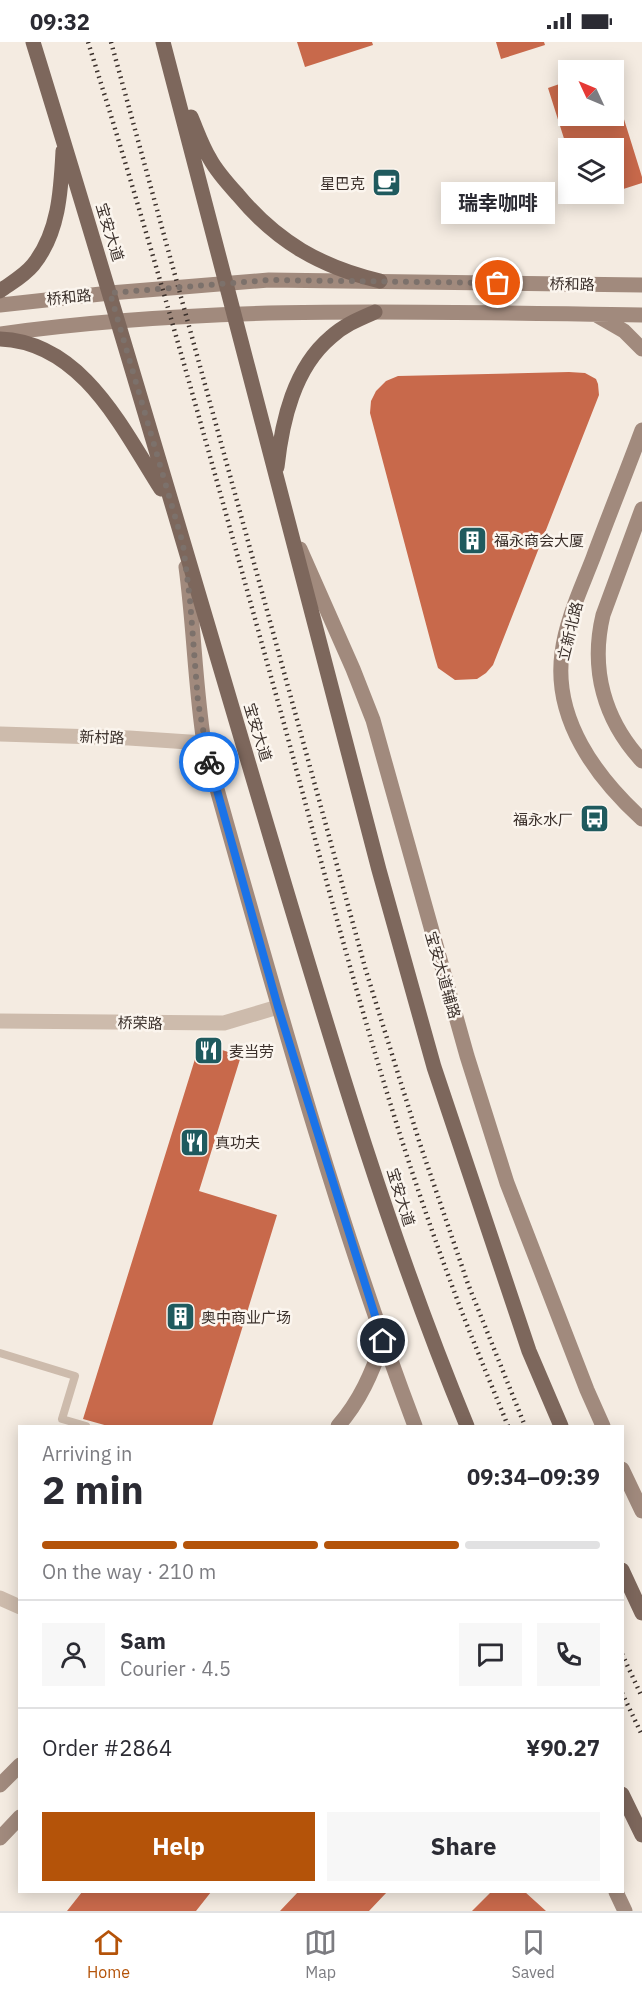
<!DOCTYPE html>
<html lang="en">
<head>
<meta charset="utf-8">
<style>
	body { margin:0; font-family:"IBM Plex Sans","Noto Sans SC",sans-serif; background:#f7f7f7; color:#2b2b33; height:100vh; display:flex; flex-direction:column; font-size:22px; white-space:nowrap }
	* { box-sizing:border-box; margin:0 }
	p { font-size:20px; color:#7c7c81 }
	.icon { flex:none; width:33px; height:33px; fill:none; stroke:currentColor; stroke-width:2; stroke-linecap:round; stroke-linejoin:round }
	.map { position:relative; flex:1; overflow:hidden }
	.sheet { position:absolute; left:18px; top:1383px; width:606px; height:468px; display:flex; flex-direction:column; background:#fff; border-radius:0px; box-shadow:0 3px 15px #0003 }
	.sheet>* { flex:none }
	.needle { width:39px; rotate:314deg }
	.tools { position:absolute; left:558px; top:18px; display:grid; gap:12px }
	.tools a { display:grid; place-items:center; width:66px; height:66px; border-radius:0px; background:#fff; box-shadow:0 3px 15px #0003; font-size:30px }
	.pin { position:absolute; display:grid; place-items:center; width:51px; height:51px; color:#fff; margin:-26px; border:3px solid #fff; border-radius:50%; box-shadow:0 2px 6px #0007 }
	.courier { position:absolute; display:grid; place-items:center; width:60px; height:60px; margin:-30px; border:4px solid #1a73e8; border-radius:50%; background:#fff; color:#222; box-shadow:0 2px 8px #0007 }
	.bubble { position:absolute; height:42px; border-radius:0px; background:#fff; box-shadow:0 3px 15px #0003; font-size:20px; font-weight:700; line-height:42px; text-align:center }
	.headline em { font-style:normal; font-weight:700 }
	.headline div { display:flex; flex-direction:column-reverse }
	.headline { display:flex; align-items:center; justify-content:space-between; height:102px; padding:0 24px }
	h1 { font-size:39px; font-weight:700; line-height:45px }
	.bar { display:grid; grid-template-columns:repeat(4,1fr); gap:9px 6px; align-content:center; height:72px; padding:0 24px }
	.bar i { height:8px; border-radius:4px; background:#e1e1e2 }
	.bar .on { background:#b45309 }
	.bar p { grid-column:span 4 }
	.line { display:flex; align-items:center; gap:15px; padding:0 24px; border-top:2px solid #e1e1e2 }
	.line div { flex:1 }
	.round { display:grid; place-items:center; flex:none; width:63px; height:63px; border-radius:0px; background:#f7f7f7 }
	.action { display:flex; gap:12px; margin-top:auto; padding:12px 24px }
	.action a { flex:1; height:69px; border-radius:0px; background:#b45309; color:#fff; font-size:24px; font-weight:700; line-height:69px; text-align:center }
	.action a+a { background:#f7f7f7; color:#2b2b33 }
	.status { display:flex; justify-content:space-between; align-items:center; height:42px; padding:0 30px; background:#fff; direction:ltr }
	.status svg { height:16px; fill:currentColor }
	.tabs { display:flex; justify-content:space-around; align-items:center; height:84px; border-top:2px solid #e1e1e2; background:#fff; font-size:16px; color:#7c7c81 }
	.tabs a { display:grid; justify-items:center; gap:3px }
	.tabs .on { color:#b45309 }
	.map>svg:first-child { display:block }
</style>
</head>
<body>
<div class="status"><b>09:32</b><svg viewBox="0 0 49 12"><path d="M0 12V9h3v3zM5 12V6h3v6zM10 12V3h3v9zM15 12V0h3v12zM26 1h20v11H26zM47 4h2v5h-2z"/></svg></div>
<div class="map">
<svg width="642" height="1869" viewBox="0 0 642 1869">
	<rect width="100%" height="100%" fill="#f4ebe1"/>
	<path fill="#c8694b" d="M297,0h75l1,3 -68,22z
		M496,0h48l1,3 -44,14z
		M568,39v35h55l19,61v6l-28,9v-44h-47l-19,-60z
		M569,330l16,1 11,6 2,5 1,11 -106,270 -7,8 -9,6 -22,1 -17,-12 -3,-10 -65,-245 1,-12 5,-10 10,-10 12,-5z
		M200,1001l41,13 -42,135 78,24 -65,211h-104l-25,-7z
		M82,1850h129l-15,19h-129z
		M298,1850h89l-18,19h-89z
		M491,1850h34l21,19h-74z"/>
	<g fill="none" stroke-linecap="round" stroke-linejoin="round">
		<path stroke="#cdbbac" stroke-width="8" d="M0,1311l75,23 -13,43 24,7"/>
		<path stroke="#cdbbac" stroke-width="15" d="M0,692l129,4 75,5
			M0,979l224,2 54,-16
			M0,1556l20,9"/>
		<path stroke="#a18a7d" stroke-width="15" d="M0,263l110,-12 159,-13 373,5
			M598,274l26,15 18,18
			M0,292c213,-30 428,-22 642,-19
			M642,388c-16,43 -33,85 -49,128 -12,31 -27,62 -31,95 -9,66 34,124 80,166
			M642,467l-39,106c-13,54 1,105 39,146
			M300,507l53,120 20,51 94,336 40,127 80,207 16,36
			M186,525c8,59 9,118 18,176 65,230 127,461 211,683
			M338,1384c22,-25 34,-53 45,-85
			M622,1427l20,42
			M0,1743l20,-20
			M0,1796l20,-21
			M616,1850l9,19"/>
		<path stroke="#7d675c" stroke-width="15" d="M33,0c82,265 159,531 238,797 59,198 117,396 196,587
			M163,0l216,828 55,197 95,284 32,75
			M191,75c6,14 11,29 19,42 7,13 18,25 28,36 39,47 83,72 142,86
			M0,249c11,-8 24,-15 33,-26 26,-32 28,-75 30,-114
			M0,297c82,3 122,89 161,150
			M277,425c5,-46 17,-99 54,-130 13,-12 28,-18 44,-25
			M622,1528l20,43
			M622,1752l20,41"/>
		<path stroke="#3b302b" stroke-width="4.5" stroke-dasharray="1.5 4.5" stroke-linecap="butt" d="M88,0c71,224 132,451 195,678 52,192 101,385 171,571 17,46 36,90 54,135
			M111,0l255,929 54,173 48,140 57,142
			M622,1612l20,43
			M622,1651l20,42"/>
	</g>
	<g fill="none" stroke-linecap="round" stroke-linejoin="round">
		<path stroke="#7c716b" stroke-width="6" stroke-dasharray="0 10.8" d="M209,720l-11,-60 -8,-102 -7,-56 -73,-251 159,-13 229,3"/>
		<path stroke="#1a73e8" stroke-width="8" d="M209,720l69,245 105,334"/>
	</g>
	<defs>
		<symbol id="cafe-square" viewBox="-11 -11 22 22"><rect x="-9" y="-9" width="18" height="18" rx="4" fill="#1f5a5e" stroke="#fbf5ee"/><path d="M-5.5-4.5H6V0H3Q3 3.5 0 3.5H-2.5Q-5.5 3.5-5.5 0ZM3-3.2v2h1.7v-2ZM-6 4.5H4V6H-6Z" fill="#fff"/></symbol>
		<symbol id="building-square" viewBox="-11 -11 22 22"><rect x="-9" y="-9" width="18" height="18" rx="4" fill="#1f5a5e" stroke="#fbf5ee"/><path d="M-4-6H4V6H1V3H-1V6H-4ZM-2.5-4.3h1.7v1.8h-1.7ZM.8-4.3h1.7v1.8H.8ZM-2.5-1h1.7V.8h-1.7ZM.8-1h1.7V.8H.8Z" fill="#fff"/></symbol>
		<symbol id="bus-square" viewBox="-11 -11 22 22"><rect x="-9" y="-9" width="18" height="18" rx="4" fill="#1f5a5e" stroke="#fbf5ee"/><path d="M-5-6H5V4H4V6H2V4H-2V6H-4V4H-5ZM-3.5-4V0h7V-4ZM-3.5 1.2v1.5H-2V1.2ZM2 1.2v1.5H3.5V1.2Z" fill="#fff"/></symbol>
		<symbol id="restaurant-square" viewBox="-11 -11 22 22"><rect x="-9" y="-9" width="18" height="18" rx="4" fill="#1f5a5e" stroke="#fbf5ee"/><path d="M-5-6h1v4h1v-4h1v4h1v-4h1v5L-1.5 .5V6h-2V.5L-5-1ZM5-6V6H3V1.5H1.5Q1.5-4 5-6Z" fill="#fff"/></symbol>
	</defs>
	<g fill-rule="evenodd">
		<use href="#cafe-square" x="370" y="124" width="33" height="33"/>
		<use href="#building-square" x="456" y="482" width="33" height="33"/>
		<use href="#bus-square" x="578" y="760" width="33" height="33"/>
		<use href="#restaurant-square" x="192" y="992" width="33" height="33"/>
		<use href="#restaurant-square" x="178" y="1084" width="33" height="33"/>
		<use href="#building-square" x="164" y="1258" width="33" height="33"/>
	</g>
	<g text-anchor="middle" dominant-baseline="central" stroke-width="5" stroke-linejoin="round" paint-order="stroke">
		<g font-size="15" fill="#3b302b" stroke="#fbf5ee" text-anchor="start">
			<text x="365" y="141" text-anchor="end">星巴克</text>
			<text x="494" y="498">福永商会大厦</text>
			<text x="573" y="777" text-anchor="end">福永水厂</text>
			<text x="229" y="1009">麦当劳</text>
			<text x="215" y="1100">真功夫</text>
			<text x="201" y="1275">奥中商业广场</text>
		</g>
		<g font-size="15" fill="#3b302b" stroke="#fbf5ee">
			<text transform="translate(110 190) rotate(73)">宝安大道</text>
			<text transform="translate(572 242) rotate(1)">桥和路</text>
			<text transform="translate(69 255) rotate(-6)">桥和路</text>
			<text transform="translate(570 589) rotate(-76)">立新北路</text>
			<text transform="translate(258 690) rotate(73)">宝安大道</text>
			<text transform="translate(102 695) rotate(2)">新村路</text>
			<text transform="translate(443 933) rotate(74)">宝安大道辅路</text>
			<text transform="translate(140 981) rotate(1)">桥荣路</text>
			<text transform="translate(401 1155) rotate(73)">宝安大道</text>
		</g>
	</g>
</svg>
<div class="tools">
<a><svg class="needle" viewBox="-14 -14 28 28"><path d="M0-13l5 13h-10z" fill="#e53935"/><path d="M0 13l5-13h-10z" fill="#7c7c81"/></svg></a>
<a><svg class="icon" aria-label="layers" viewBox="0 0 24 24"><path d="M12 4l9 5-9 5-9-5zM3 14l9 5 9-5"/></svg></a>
</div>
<div class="pin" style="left:498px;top:241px;background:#ea580c"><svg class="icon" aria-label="bag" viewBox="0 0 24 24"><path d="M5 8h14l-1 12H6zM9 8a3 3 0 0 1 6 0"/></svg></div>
<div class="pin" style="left:383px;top:1299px;background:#1f2937"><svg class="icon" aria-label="home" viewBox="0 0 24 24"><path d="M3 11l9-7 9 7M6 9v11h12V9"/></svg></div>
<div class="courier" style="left:209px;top:720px"><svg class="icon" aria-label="bike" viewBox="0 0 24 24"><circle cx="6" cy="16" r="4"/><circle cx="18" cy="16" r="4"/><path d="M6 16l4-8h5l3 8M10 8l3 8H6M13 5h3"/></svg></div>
<div class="bubble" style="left:441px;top:140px;width:114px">瑞幸咖啡</div>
<section class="sheet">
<div class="headline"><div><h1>2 min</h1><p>Arriving in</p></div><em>09:34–09:39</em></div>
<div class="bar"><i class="on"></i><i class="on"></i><i class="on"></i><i></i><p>On the way · 210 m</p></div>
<div class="line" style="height:108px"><a class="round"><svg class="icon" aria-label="person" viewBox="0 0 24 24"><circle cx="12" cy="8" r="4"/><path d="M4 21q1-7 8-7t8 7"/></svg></a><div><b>Sam</b><p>Courier · 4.5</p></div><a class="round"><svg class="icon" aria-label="chat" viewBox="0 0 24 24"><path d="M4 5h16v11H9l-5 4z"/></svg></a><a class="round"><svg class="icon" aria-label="phone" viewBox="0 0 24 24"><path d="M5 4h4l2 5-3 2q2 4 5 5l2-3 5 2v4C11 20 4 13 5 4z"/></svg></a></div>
<div class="line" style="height:78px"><div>Order #2864</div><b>¥90.27</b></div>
<div class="action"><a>Help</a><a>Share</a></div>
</section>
</div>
<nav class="tabs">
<a class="on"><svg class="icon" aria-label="home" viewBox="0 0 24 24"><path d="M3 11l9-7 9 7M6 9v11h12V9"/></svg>Home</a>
<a><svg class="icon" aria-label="map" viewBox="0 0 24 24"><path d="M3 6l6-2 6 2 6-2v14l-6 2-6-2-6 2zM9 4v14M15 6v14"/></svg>Map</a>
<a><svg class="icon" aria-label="saved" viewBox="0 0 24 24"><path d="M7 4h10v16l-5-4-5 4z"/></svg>Saved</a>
</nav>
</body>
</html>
